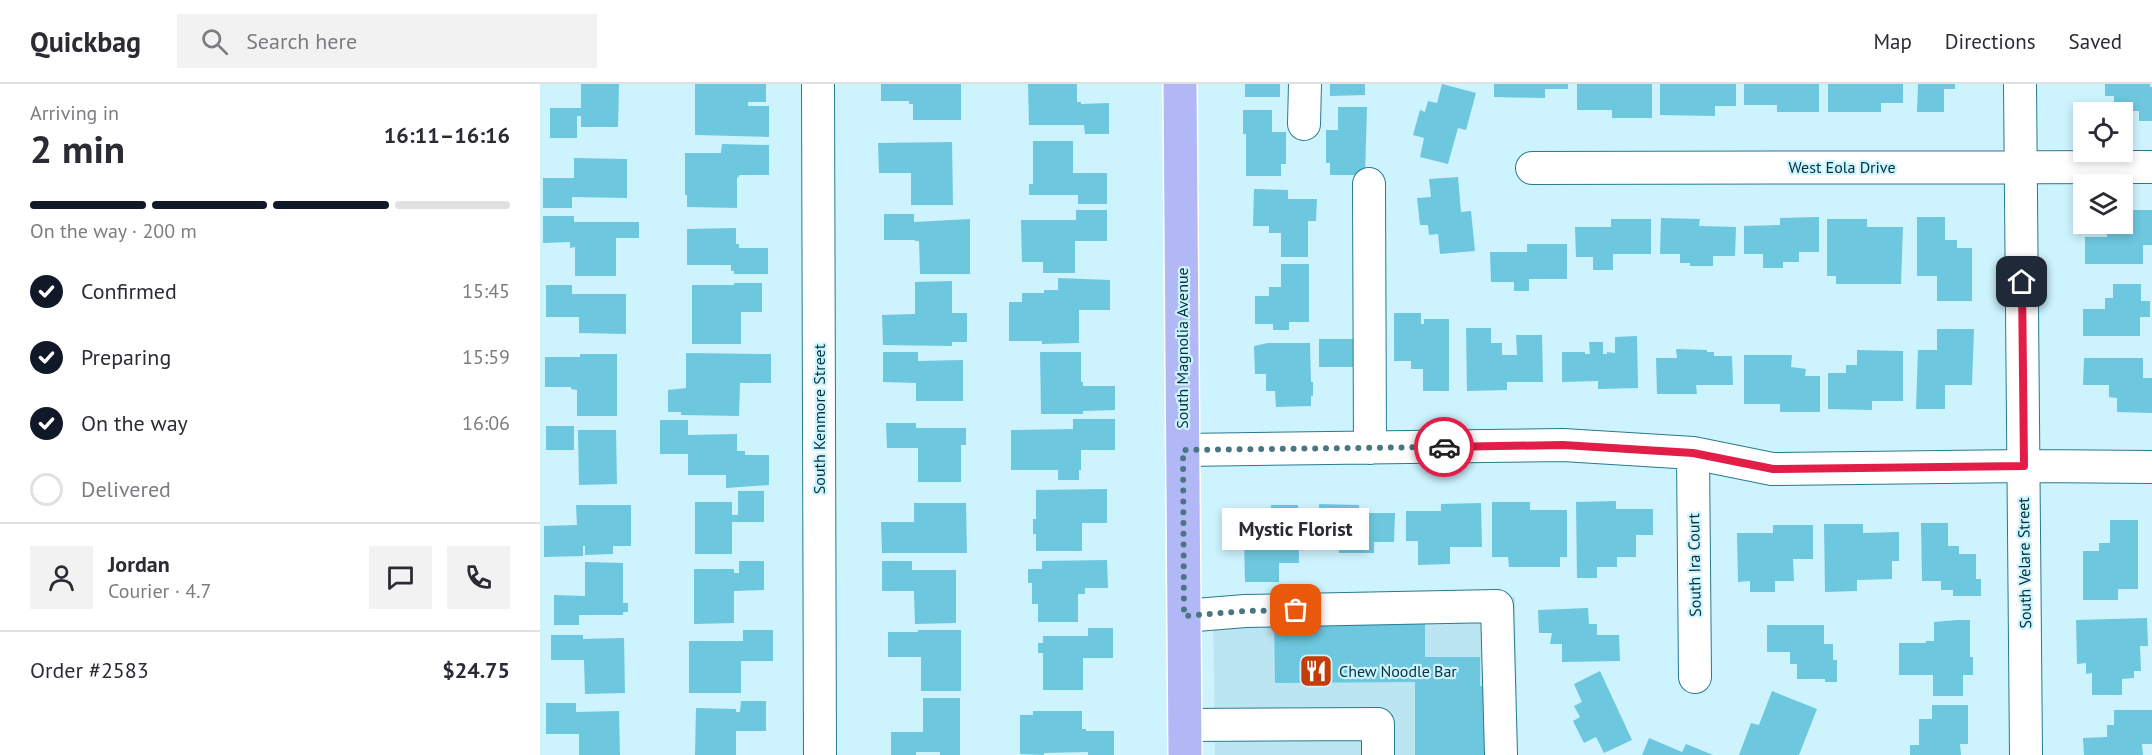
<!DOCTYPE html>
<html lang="en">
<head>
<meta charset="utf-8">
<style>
	body { margin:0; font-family:"PT Sans",sans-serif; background:#f2f2f3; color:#2b2b33; height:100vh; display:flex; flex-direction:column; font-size:22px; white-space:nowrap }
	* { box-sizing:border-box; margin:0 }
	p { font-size:20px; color:#7c7c81 }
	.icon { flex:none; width:33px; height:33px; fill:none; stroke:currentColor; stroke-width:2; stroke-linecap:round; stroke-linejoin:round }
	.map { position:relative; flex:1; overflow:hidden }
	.sheet { display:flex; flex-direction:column; background:#fff; width:540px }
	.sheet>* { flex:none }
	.buttons { position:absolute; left:1533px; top:18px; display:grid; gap:12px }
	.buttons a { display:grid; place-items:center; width:60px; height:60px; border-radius:0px; background:#fff; box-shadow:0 3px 9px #0003; font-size:30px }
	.pin { position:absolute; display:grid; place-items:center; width:51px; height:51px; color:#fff; margin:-26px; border-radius:12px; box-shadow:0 3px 9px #0006 }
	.courier { position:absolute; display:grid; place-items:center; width:60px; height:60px; margin:-30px; border:4px solid #e11d48; border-radius:50%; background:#fff; color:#222; box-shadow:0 2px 8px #0007 }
	.bubble { position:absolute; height:42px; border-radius:0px; background:#fff; box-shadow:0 3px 9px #0003; font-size:20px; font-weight:700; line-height:42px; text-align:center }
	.headline em { font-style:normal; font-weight:700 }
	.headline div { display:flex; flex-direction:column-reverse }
	.headline { display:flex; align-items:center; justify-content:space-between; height:102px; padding:0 30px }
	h1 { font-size:39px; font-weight:700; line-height:45px }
	.bar { display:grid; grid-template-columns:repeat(4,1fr); gap:9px 6px; align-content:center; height:72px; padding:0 30px }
	.bar i { height:8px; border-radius:4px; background:#e1e1e2 }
	.bar .active { background:#111827 }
	.bar p { grid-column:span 4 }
	.line { display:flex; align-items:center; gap:15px; padding:0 30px; border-top:2px solid #e1e1e2 }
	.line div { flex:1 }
	.round { display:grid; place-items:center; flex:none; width:63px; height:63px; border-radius:0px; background:#f2f2f3 }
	ol { padding:0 30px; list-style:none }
	li { display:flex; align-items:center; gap:18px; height:66px }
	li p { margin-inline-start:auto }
	li .icon { padding:6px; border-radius:50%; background:#111827; color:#fff; stroke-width:4 }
	li:last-child { color:#7c7c81 }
	li i { width:33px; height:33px; border:3px solid #e1e1e2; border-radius:50% }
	header { display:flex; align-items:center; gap:36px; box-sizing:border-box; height:84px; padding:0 30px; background:#fff; border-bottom:2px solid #e1e1e2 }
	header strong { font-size:28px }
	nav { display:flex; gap:33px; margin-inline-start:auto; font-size:21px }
	.search { width:420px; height:54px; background:#f2f2f3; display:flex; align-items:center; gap:15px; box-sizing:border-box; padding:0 21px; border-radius:0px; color:#7c7c81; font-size:22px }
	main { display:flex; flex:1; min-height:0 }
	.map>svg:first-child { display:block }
</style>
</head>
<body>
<header>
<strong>Quickbag</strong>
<div class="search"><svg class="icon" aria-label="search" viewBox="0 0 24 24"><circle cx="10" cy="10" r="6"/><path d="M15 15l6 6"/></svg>Search here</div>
<nav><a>Map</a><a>Directions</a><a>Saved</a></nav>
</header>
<main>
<section class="sheet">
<div class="headline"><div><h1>2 min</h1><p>Arriving in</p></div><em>16:11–16:16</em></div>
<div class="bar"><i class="active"></i><i class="active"></i><i class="active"></i><i></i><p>On the way · 200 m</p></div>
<ol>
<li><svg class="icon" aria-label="check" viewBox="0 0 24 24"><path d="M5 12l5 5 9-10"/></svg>Confirmed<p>15:45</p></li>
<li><svg class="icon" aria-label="check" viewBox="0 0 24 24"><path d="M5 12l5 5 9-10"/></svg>Preparing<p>15:59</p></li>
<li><svg class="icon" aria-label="check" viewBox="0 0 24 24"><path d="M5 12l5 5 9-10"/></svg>On the way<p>16:06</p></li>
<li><i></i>Delivered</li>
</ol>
<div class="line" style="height:108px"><a class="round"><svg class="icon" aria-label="person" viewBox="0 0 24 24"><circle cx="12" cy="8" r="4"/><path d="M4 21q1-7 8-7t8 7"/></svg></a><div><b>Jordan</b><p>Courier · 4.7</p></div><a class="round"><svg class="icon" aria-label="chat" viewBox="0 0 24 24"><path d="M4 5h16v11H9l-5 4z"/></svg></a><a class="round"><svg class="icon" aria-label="phone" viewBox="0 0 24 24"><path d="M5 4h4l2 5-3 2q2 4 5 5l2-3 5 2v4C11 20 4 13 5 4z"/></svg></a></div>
<div class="line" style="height:78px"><div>Order #2583</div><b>$24.75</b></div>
</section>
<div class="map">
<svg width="1612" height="671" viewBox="0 0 1612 671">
	<rect width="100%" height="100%" fill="#cdf3fe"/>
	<path fill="#bbe5f1" d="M975,513l3,158h-303l-2,-153z"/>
	<path fill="#6dc7df" d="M41,0h38l-1,43h-37v-11h-4v22h-27v-30h31z
		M155,0h71v18h-18v4h21v31l-74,-2z
		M341,0h80v36h-48v-16h-4v-3h-28z
		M488,0h49v18h4v2l28,-1v31h-24l-1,-9h-55z
		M705,0h35v13h-35z
		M790,0h35v11l-35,1z
		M902,0l34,9 -10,37 -8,-2 -10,36 -28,-7 4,-19 -11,-3 7,-25 5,2 3,-11 9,2z
		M954,0h74v5h-23v9l-51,-1z
		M1037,0h75v34h-40v-8h-35z
		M1120,0h76v22h-21v10l-55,-1z
		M1204,0h75v28h-42v-7h-33z
		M1288,0h75v19h-22v9h-53z
		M1378,0h37v5h-11v23h-27z
		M1565,0h45v3h2v34h-13v-10h-25v-15h-9z
		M798,23h29l-2,68h-35v-12h-4v-33h12z
		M703,26h29v22h14v32h-5v12h-35v-42h-3z
		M493,57h40v32h34v31h-29v-9h-49v-11h4z
		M412,58l1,63h-42v-32h-32l-1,-30z
		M182,60l47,1v30h-29l-3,3v30l-50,-1v-12h-2v-42h36z
		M34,74l53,1v39l-55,-1v11h-29v-30h31z
		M918,93l3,35 10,-1 4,40 -35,3 -2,-20 -9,1 -1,-10h-8l-3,-27 14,-1 -2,-18z
		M714,105l34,1v9h29l-1,22h-8v36h-27v-24h-12v-7h-16z
		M536,126h31v31h-32v32h-32v-11h-21l-1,-42h55z
		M1582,126h30v35h-9v19h-58v-27h22v-11l15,-2z
		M344,130h30v8l56,-3v55h-50l-1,-33h-4v-1h-31z
		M3,132h31v6h65v16h-23v38h-41v-29l-5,1v-6l-27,1z
		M1279,133v35h-20v10h-16v6h-20v-14h-19v-28l36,-1v-7z
		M1377,133h28v23h12v8h15v53h-35v-25h-20z
		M1121,134l39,1 -1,7 37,1 -1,29h-22v10h-23v-3h-10v-9h-20z
		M1071,135h40v35h-38v16h-20v-13h-17l-1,-30h36z
		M1287,135h40v8h36l-2,57h-65v-8h-9z
		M196,144v16h3v4h29v26h-34v-3h-3v-6h-44v-36z
		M987,160h40v35h-38v12h-15v-9h-23l-1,-30h37z
		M741,180h28v58h-20v8h-16v-6h-18v-28h14v-9h12z
		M518,194l52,2v30h-31v33l-37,1v-3h-33v-39h13v-9h22v-3h14z
		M412,197v32h15v29h-15v4l-69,-1 -1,-30 33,-1v-32z
		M194,199h28v29h-21v32h-49v-59h42z
		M1573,200h28v17h9v16h-10v19h-57v-27h22v-11h8z
		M6,201h26v9h54v40l-47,-1v-16h-33z
		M854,229h27v11h3v-5h25v72h-26v-22h-12v-8h-17z
		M926,244h25v15h11v12h15l-1,-20h26l1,47h-36v8l-40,1z
		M1397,245h37l-2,56h-27v24h-29l2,-59h19z
		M1097,252l1,52 -40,1v-8l-36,1v-30h23v2h5l-1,-12h14v12h4v-2l8,1v-16z
		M779,255h34v28h-34z
		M728,259h42l1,39h2v14h-2v10l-35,1 -1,-16h-9v-17h-11l-1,-28z
		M1136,265l31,1v2h7v4h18l1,29h-37l1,9h-40l-1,-36h21z
		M1317,266l46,1v50h-31v9l-44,-1v-36h18v-8h11z
		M343,268h35v9l45,-1v41h-47v-18l-33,-1z
		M500,268h41v30h2v4h32v24l-32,1v3h-42z
		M146,269l85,1v29h-31l-1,33 -58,-1v-3h-13v-22l18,-2z
		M40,270h37v62h-40v-26l-6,-1v-2h-26v-30h35z
		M1204,271h48l-1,12 15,2 -1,7h15v36h-40v-8h-36z
		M1544,274h59v20h9v35l-35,-1v-14l-8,-1v-12h-26z
		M533,335h42v31h-34v20h-2v10h-21v-10h-47v-40l62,-1z
		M120,336h28v15l49,-1v17h8v4h24v30l-43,3v-13h-38v-21h-28z
		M346,339h30v5h50v17h-5v37h-43v-34h-31z
		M6,342h28v24h-28z
		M38,346h38l1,54 -38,1z
		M567,405v34h-25v28h-46v-17h-3v-15h3v-29z
		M198,407h26v31h-32v32h-37v-52h37v13h6z
		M1076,417v8h37v26h-17v22h-19v10h-20v11h-20l-1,-76z
		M952,418h38v8h37v47h-7v10h-51l-1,-10h-16z
		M374,419h52l1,50h-85l-1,-31h33z
		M941,419l1,44h-32v17l-32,1v-24h-12v-30h35v-7z
		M779,420l40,1v8h36l-1,29h-20v11h-35v-13h-20z
		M36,421h55v41h-18v8l-28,1v-9h-2v10l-39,1v-31l33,-1z
		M731,421h27l1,58h-20v19h-34l-1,-45h17v-8h10z
		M1570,436h28v69h-20v11h-35v-49h16v-8h11z
		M1381,439h27v23h11v8h17v25h5v17h-28v-6h-12v-9h-19z
		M1284,440h39v9l36,-1v29h-7v18l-35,1v11l-32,1z
		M1233,441h40v34h-20l1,22h-19v11h-25v-11l-12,1 -1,-49h36z
		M567,476l1,28h-23v6h-7v28h-40v-18h-6v-21h-4v-14h14v-8z
		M199,477h25v29l-30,1v32l-40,1v-55h40v4h5z
		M342,477h30v9h44v53l-41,1 -1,-33h-32z
		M45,478l38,1v40h5v9h-5v3h-44v10h-25v-30l31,1z
		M1048,524l1,16h8v11h22l1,26 -58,1v-18h-12l2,-11h-13l-1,-23z
		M885,532v41h55v29h11v69h-76v-73l-140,1 -1,-65z
		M1607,534l1,28h-8l1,25h-7v7l-12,1v16h-30v-22l-6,1v-11l-9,1 -1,-44z
		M1418,536h12v37h3v18h-10v21h-30v-21h-34v-32h27v-2h8v-19z
		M1227,541h57v19h9v16h4v22h-12v-3h-28v-15h-7v-12h-23z
		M548,544h25v30h-30v32h-40v-37h-5v-10h5v-7h45z
		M203,546h30v31h-32v32h-52v-52h54z
		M378,546h43v61h-40v-34h-33v-25h30z
		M11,551h32v4l41,-1 1,55 -40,1 -1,-34h-33z
		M1060,587l32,69 -28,13 -8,-16 -12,6 -11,-22 7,-4 -6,-11 8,-4 -8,-18z
		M1232,607l45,18 -18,46h-60l12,-32 8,2z
		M383,614h37v57h-20v-3h-24v3h-25v-23h32z
		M201,617h25v30h-30v24h-41l1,-47 40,1v3h4z
		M6,619h30v9l43,-1 1,44h-41v-21h-33z
		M1392,621h36v39h-8l1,11h-51v-10h9v-26h13z
		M1574,626h38v34h-10l1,11h-59l-1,-17 24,-1v-12h7z
		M493,627h49v18h4v2h28v24h-26v-3l-44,1v2l-24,-1v-39h13z
		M1109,654l33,14 4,-8 27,11h-71z"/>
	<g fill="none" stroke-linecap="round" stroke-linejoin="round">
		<defs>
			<path id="minor" d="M278,0l2,671
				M1480,0l6,671
				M764,40l1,-40
				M992,84l620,-1
				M829,100l1,264
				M643,366l380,-5 130,8 79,16 252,-3 128,1
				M1153,369l2,224
				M644,532l61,-5 252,-5 4,149
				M645,641l193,-1v31"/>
			<path id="major" d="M640,0l5,671"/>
		</defs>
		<use href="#minor" stroke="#287a8f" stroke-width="34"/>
		<use href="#major" stroke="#fff" stroke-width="36"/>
		<use href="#minor" stroke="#fff" stroke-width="32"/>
		<use href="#major" stroke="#b2b7f5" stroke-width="33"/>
	</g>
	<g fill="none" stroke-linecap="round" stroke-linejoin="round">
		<path stroke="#497681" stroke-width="6" stroke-dasharray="0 10.8" d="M756,526l-51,1 -61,5 -1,-166 261,-3"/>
		<path stroke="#e11d48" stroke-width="8" d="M904,363l119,-2 130,8 80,16 251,-3 -2,-184"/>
	</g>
	<defs>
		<symbol id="restaurant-square" viewBox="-11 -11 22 22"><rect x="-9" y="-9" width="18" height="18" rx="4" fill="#c53d06" stroke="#cdf3fe"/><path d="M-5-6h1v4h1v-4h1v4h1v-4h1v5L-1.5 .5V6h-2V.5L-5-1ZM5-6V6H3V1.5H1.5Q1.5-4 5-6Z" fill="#fff"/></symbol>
	</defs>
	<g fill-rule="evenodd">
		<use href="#restaurant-square" x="757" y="568" width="38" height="38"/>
	</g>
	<g text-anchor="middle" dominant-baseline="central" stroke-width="4.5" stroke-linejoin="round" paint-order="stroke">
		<g font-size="16" fill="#02333e" stroke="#cdf3fe">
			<text x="1302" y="83">West Eola Drive</text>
			<text transform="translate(642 264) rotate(-90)">South Magnolia Avenue</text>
			<text transform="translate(279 335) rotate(-90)">South Kenmore Street</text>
			<text transform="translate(1484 479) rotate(-91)">South Velare Street</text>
			<text transform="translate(1154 481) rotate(-91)">South Ira Court</text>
		</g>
		<g font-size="16" fill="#02333e" stroke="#cdf3fe" text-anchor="start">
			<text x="799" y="587">Chew Noodle Bar</text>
		</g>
	</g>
</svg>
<div class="buttons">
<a><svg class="icon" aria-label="locate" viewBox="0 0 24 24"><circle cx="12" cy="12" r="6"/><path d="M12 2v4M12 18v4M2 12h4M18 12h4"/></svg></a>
<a><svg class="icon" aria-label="layers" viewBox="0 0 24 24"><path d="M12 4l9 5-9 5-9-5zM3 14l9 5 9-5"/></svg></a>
</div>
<div class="pin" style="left:756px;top:526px;background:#ea580c"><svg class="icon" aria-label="bag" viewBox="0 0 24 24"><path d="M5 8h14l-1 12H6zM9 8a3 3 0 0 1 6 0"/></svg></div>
<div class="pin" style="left:1482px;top:198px;background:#1f2937"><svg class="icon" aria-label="home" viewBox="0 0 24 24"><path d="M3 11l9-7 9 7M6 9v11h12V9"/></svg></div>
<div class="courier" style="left:904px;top:363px"><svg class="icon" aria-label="car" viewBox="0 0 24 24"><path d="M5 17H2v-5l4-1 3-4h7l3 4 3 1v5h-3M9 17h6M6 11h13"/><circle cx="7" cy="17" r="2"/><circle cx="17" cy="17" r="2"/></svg></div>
<div class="bubble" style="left:682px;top:424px;width:147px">Mystic Florist</div>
</div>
</main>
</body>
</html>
